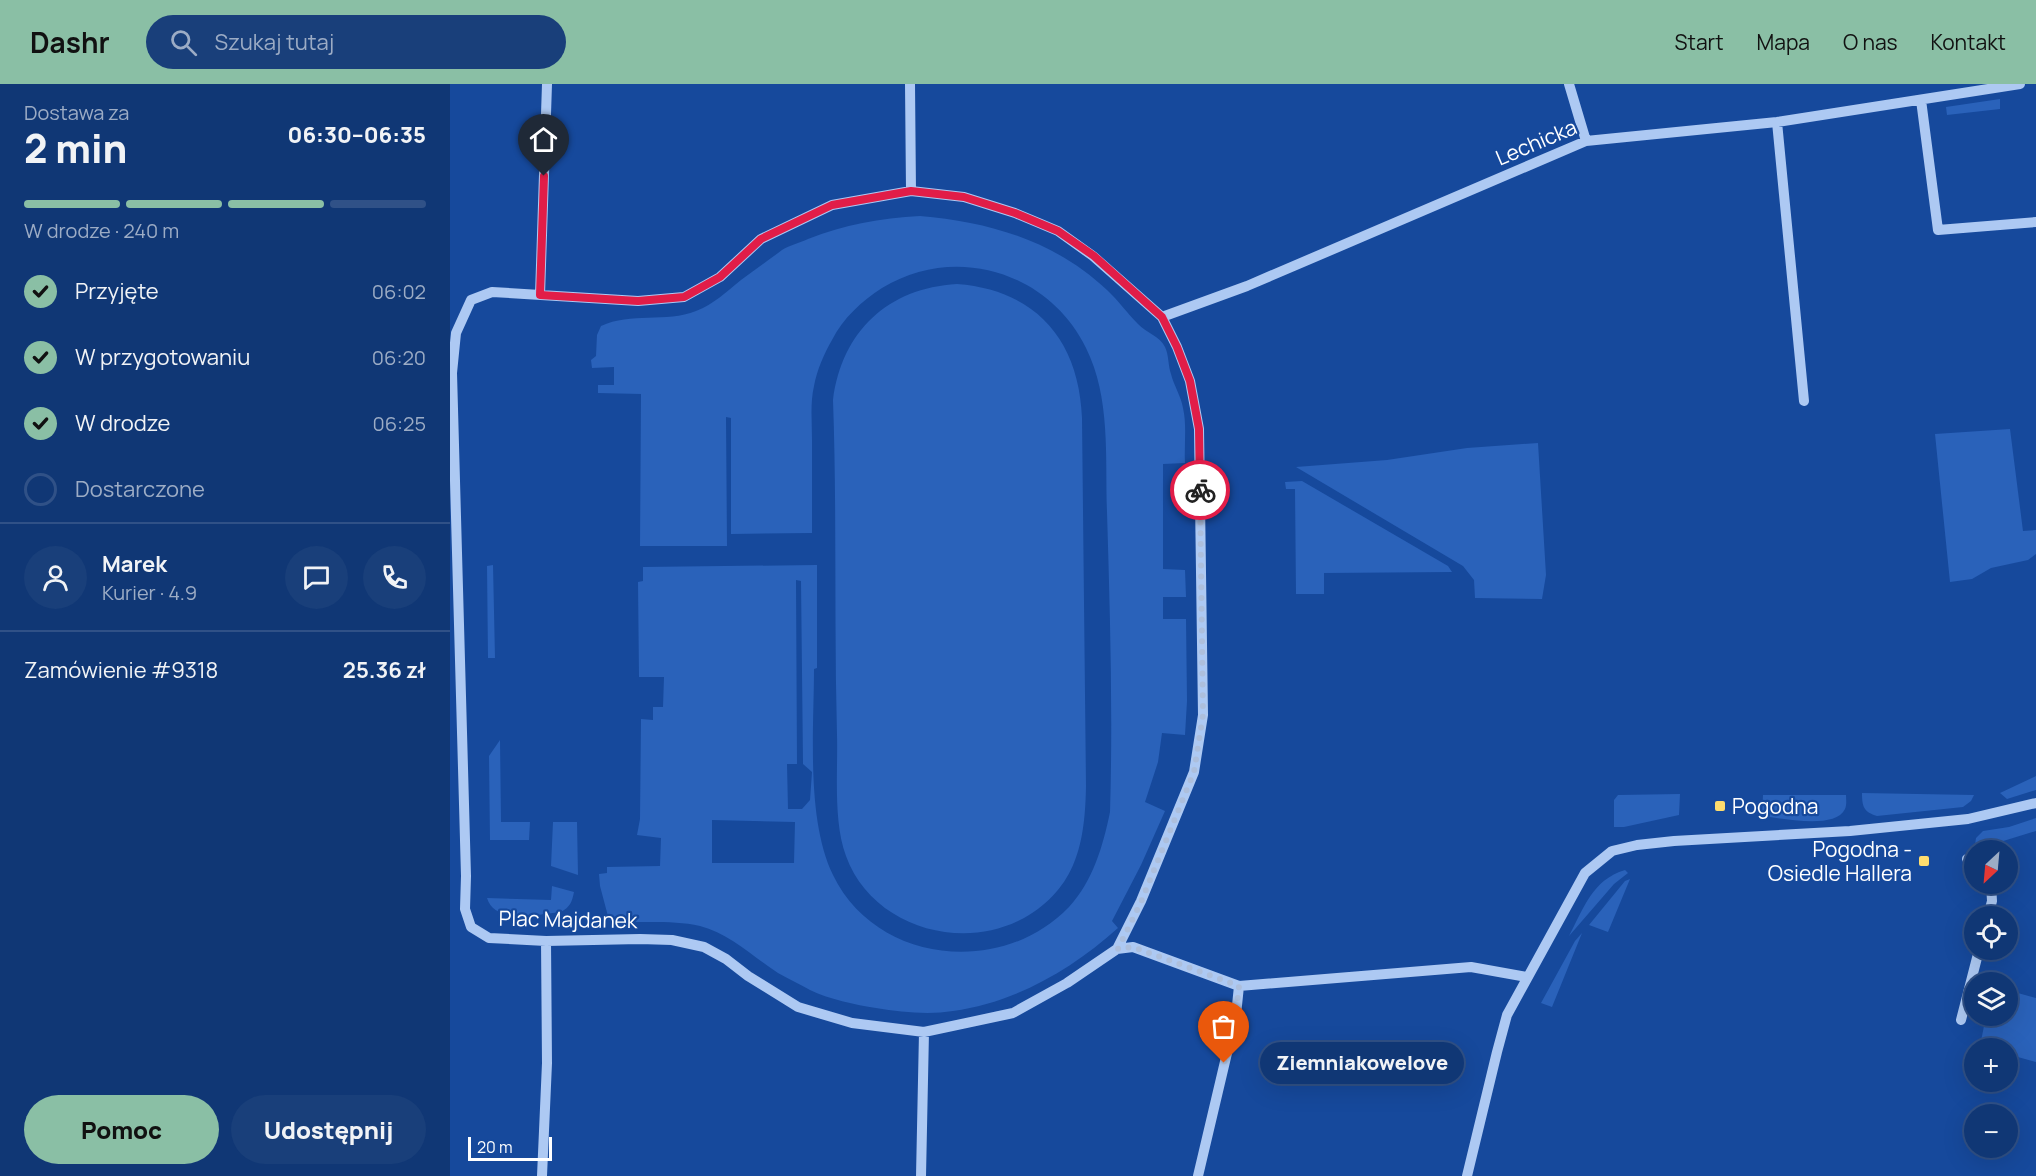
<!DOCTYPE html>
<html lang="pl">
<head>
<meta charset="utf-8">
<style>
	body { margin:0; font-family:Manrope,sans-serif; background:#193f7a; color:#f1f3f6; height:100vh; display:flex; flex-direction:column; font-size:22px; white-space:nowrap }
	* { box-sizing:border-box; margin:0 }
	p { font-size:20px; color:#9cacc5 }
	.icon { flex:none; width:33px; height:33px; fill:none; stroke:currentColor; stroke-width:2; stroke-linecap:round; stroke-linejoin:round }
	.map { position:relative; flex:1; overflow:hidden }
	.sheet { display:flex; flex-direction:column; background:#103775; width:450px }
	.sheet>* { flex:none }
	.needle { width:39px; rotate:206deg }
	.buttons { position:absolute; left:1514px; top:756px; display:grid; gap:12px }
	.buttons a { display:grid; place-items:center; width:54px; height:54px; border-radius:50%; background:#103775; box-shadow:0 6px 24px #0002,0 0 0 2px #305187; font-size:30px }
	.scale { position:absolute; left:18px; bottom:15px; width:84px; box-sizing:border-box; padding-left:6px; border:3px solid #fff; border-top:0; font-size:16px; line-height:21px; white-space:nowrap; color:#fff; -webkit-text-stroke:4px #16499c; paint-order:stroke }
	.pin { position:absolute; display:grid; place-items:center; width:51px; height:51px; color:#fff; margin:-62px -26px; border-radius:50% 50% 50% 0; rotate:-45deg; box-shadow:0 0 6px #0007 }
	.pin .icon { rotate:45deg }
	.courier { position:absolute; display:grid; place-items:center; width:60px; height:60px; margin:-30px; border:4px solid #e11d48; border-radius:50%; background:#fff; color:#222; box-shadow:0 2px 8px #0007 }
	.bubble { position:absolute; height:42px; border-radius:21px; background:#103775; box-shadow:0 6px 24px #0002,0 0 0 2px #305187; font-size:20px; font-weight:800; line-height:42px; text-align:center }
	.overview em { font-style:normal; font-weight:800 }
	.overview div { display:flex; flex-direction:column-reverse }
	.overview { display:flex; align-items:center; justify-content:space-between; height:102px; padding:0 24px }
	h1 { font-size:39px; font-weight:800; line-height:45px }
	.bar { display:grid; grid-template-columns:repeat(4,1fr); gap:9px 6px; align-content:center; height:72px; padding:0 24px }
	.bar i { height:8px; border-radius:4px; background:#305187 }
	.bar .current { background:#8abfa5 }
	.bar p { grid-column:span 4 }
	.line { display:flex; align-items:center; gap:15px; padding:0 24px; border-top:2px solid #305187 }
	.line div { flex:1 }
	.round { display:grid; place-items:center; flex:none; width:63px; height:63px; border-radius:32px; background:#193f7a }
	ol { padding:0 24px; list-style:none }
	li { display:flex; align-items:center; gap:18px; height:66px }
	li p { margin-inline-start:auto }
	li .icon { padding:6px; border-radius:50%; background:#8abfa5; color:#111; stroke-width:4 }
	li:last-child { color:#9cacc5 }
	li i { width:33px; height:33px; border:3px solid #305187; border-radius:50% }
	.cta { display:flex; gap:12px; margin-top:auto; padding:12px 24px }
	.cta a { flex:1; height:69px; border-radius:36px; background:#8abfa5; color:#111; font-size:24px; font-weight:800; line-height:69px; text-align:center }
	.cta a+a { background:#193f7a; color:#f1f3f6 }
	header { display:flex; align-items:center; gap:36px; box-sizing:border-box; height:84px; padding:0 30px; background:#8abfa5; color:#111 }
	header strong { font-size:28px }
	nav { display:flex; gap:33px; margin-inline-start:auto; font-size:21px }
	.search { width:420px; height:54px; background:#193f7a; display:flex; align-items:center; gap:15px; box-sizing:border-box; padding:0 21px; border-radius:33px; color:#9cacc5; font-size:22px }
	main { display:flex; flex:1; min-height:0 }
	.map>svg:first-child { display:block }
</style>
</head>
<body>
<header>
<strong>Dashr</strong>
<div class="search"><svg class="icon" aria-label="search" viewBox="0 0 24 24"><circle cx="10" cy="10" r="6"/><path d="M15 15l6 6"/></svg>Szukaj tutaj</div>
<nav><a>Start</a><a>Mapa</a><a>O nas</a><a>Kontakt</a></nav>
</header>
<main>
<section class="sheet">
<div class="overview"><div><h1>2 min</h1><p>Dostawa za</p></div><em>06:30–06:35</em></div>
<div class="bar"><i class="current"></i><i class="current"></i><i class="current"></i><i></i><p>W drodze · 240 m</p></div>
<ol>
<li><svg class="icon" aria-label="check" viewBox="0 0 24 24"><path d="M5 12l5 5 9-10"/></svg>Przyjęte<p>06:02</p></li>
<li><svg class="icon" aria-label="check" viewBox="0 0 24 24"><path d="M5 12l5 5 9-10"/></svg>W przygotowaniu<p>06:20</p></li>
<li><svg class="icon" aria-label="check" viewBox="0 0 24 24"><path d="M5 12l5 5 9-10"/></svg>W drodze<p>06:25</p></li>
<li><i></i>Dostarczone</li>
</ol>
<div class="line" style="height:108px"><a class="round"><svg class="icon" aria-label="person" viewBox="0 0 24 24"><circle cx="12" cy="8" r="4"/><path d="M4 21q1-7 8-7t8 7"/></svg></a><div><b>Marek</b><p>Kurier · 4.9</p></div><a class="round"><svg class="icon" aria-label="chat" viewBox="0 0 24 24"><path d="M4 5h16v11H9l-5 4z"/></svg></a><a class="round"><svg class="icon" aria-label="phone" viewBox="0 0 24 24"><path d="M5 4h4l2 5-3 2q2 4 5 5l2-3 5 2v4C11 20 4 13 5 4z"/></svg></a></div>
<div class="line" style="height:78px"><div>Zamówienie #9318</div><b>25.36 zł</b></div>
<div class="cta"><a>Pomoc</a><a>Udostępnij</a></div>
</section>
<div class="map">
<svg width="1586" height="1092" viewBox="0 0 1586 1092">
	<rect width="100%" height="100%" fill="#16499c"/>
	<path fill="#2a62ba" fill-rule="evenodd" d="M1550,15v10l-53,6 -1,-8z
		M470,132c70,6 135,25 187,74 11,10 20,23 31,34 8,9 22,12 27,23 4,8 3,19 6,27 3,12 10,22 12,34 4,17 1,38 2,55l-22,1v105l22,1 1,27h-23v22h23l1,82 -2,34 -23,-2 -4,29 -13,40 20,9 -24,54 -29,56 6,7c-47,42 -102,74 -165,83 -25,4 -52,1 -77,-3 -20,-3 -48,-9 -66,-18 -10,-6 -22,-11 -32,-17 -25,-16 -49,-40 -78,-47 -28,-6 -59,-3 -87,-4l-4,-2 -9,-34 -1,-12 8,-1v-6l53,-1 1,-28 -24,-3 3,-16 1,-100 12,1v-13h10l1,-30h-25l-1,-95 5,-1v-14l174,-2v103l-3,1c0,62 -8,150 19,206 43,89 169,102 236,32 24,-26 34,-61 41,-95 3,-100 0,-200 -3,-300 -2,-53 4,-114 -21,-164 -37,-76 -131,-105 -204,-60 -20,13 -39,30 -50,52 -8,14 -15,30 -18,46 -4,17 -2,36 -2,54 0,31 0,62 0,93l-81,1v-116l-5,-1 1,129h-87l1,-152 -43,-1v-8h16v-18l-22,1 -1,-8 5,-4 1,-21 4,-9c30,-14 65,-3 95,-15 18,-7 30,-19 45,-31 13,-10 28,-20 41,-30 8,-5 17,-7 26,-11 36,-14 72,-21 112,-23zM346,496l5,1 2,183 9,8 -2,28 -8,9h-14l-1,-45h10zM262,736l83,2 -1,41h-82z
		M507,200c79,6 122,56 125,134l4,368c-1,56 -9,102 -62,132 -63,35 -153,8 -178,-62 -13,-35 -8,-84 -9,-121 -3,-112 0,-223 -4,-335 9,-69 55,-112 124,-116z
		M1560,345l13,102 13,-1v24l-8,6 -37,8 -19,11 -22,3 -15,-148z
		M1088,359l8,132 -4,24 -67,-1 -1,-18 -11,-14 -167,-99 91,-7 80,-12z
		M852,397l146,85 4,6 -128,1v21h-28l-1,-105h-9l-1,-7z
		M43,481l2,93h-7l-1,-92z
		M50,656l1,82h29l-1,18h-39l-1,-84z
		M1586,692v14l-29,9 -7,-6z
		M1412,709l112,2 -3,6 -8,6 -86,9c-13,-4 -15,-9 -15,-23z
		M1230,710l-1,21 -55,12h-10v-27l4,-5z
		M1313,711h83c0,4 1,9 -1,14 -10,21 -63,9 -83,7z
		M1586,734v13l-36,11 -25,3 1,-7 7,-7 26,-4z
		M103,738h24l1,53 -27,-9z
		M1175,786l3,3 -14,11 -45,52c15,-28 23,-56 56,-66z
		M1180,795l-22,53 -19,-7 36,-44z
		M102,802l22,6c-2,10 -4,15 -13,20 -21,2 -66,13 -74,-14l64,2z
		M1132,849l-30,74 -11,-4 34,-62z
		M1557,906l29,8v64l-29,-8v-6h-18l-9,-2 6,-30h21z"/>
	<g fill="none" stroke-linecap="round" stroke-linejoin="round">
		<path stroke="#adc9f3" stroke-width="10" d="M460,0l1,107
			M1119,0l17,57
			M1471,16l17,130 98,-8
			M1327,38l27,279
			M461,107l53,6 51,16 43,18 35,25 69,61 15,30 13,34 9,48 4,286 -9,57 -53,129 -24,48 -50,34 -54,30 -89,19 -72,-9 -54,-16 -50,-31 -22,-17 -22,-12 -32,-7 -32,-1 -94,2 -57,-3 -18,-11 -6,-18 1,-33 -14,-503 4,-40 15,-33 21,-8 146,9 46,-4 36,-20 41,-38 71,-34z
			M90,211l7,-211
			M712,233l85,-31 339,-145 191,-19 243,-38
			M1517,775l7,5
			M1538,832l4,-15 -1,-17
			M667,865l16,-2 106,39 232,-19 56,10
			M1511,936l18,-70
			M92,1092l5,-113 -1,-122
			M471,1092l3,-144
			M748,1092l38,-161 3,-29
			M1017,1092l30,-124 10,-37 78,-142 27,-22 25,-6 37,-4 176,-10 118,-12 68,-16"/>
	</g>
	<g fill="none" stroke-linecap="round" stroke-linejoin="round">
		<path stroke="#adbfdc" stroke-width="6" stroke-dasharray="0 10.8" d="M750,406l3,225 -9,57 -53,130 -23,47 15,-2 106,39 -3,29 -12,48"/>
		<path stroke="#e11d48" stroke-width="8" d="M94,92l-4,119 98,6 46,-4 36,-20 41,-38 71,-34 79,-14 53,6 51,16 43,18 36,25 68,61 15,30 13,34 9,48 1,61"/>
	</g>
	<g fill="#ffdd6e" stroke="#16499c" stroke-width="2">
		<rect x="1264" y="716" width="12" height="12" rx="3"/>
		<rect x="1468" y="771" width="12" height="12" rx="3"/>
	</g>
	<g text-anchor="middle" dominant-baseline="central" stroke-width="4.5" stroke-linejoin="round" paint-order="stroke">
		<g font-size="21" fill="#fff" stroke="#16499c">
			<text transform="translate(1086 58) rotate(-23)">Lechicka</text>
			<text transform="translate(118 835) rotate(1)">Plac Majdanek</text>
		</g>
		<g font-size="21" fill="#fff" stroke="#16499c" text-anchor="start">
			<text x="1282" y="722">Pogodna</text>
			<text x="1462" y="765" text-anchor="end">Pogodna -<tspan x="1462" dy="24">Osiedle Hallera</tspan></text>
		</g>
	</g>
</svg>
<div class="buttons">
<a><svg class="needle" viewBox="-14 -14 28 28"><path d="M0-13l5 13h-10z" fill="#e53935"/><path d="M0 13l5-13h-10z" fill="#9cacc5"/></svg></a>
<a><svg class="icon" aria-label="locate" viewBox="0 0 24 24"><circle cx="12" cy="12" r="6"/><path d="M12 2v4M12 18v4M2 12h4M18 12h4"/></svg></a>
<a><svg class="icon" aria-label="layers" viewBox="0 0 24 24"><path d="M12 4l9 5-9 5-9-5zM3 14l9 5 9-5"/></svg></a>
<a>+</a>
<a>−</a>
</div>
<div class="scale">20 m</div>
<div class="pin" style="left:774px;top:979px;background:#ea580c"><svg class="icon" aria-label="bag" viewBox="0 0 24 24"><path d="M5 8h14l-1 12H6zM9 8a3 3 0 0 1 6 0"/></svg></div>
<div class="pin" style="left:94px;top:92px;background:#1f2937"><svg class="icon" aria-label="home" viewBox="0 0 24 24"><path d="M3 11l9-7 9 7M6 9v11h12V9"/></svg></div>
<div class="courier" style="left:750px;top:406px"><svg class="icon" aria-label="bike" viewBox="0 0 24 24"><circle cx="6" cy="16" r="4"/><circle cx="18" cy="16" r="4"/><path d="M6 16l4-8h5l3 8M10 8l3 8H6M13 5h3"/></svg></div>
<div class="bubble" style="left:810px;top:958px;width:204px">Ziemniakowelove</div>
</div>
</main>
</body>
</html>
